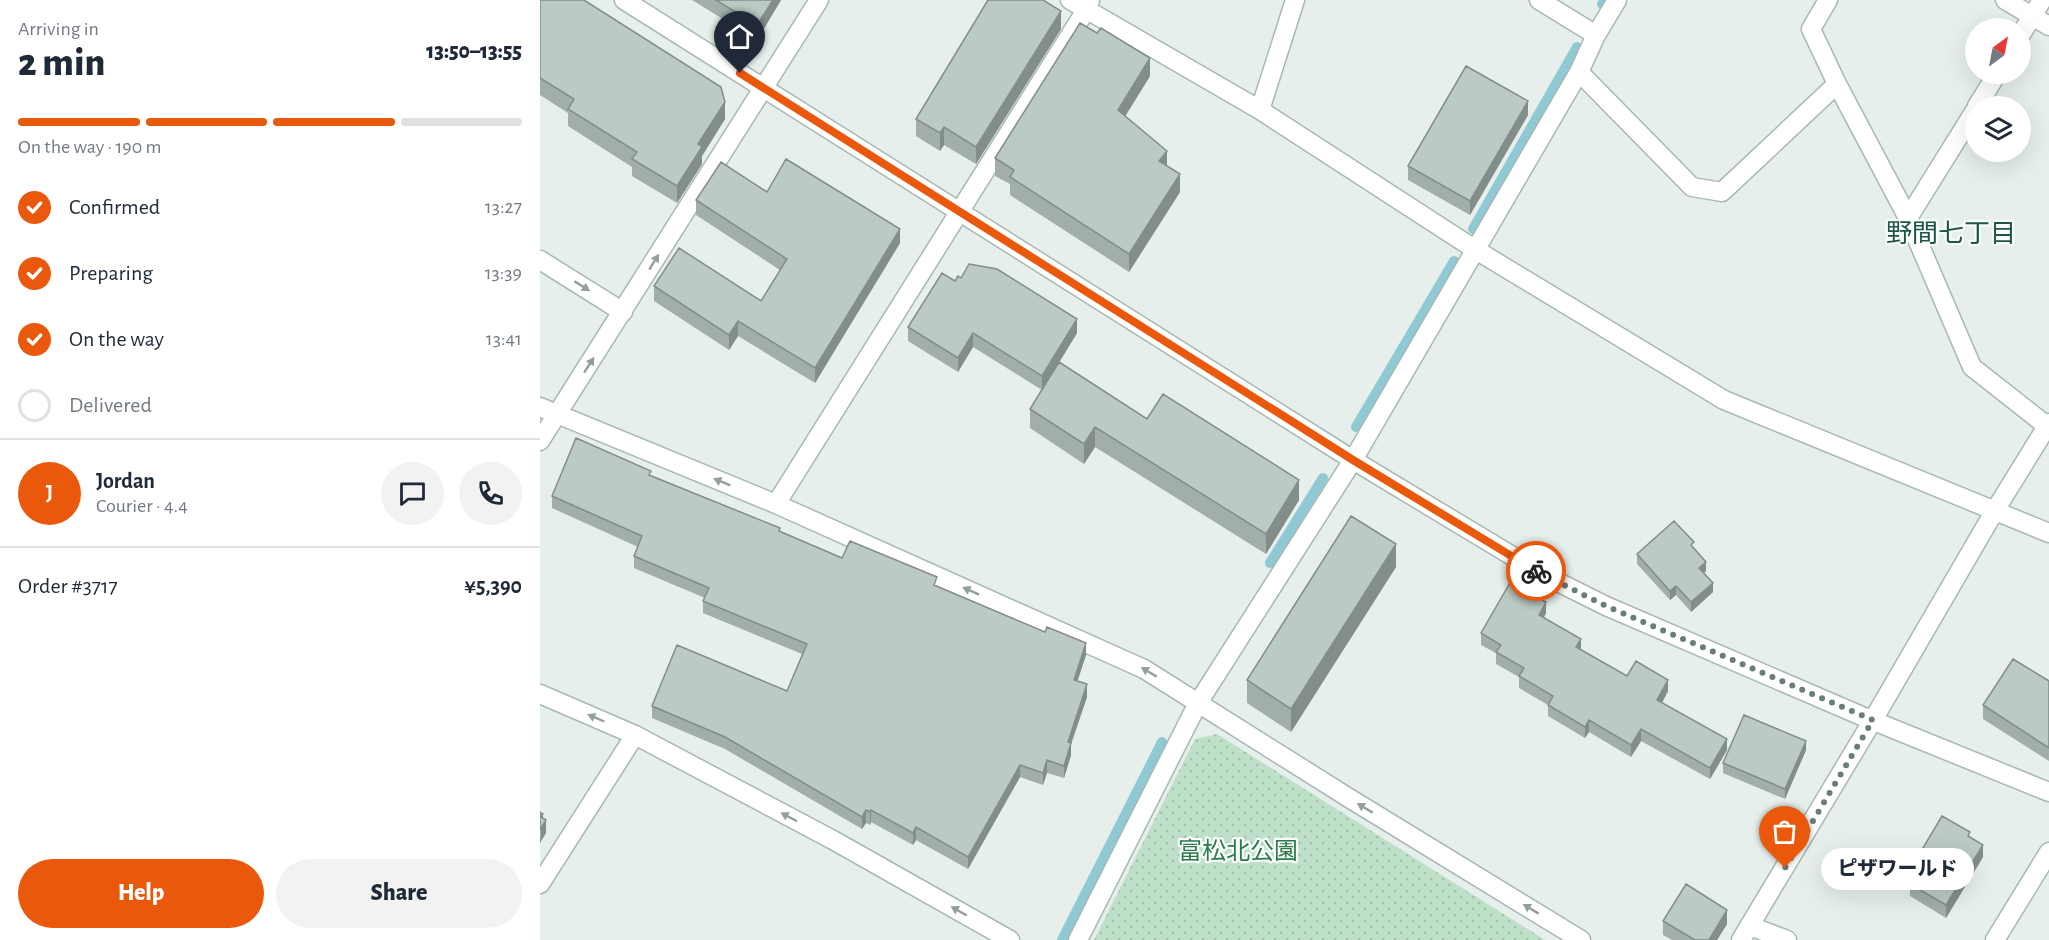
<!DOCTYPE html>
<html lang="en">
<head>
<meta charset="utf-8">
<style>
	body { margin:0; font-family:"Alegreya Sans","Noto Sans JP",sans-serif; background:#f2f2f3; color:#1f2937; height:100vh; display:flex; flex-direction:column; font-size:22px; white-space:nowrap }
	* { box-sizing:border-box; margin:0 }
	p { font-size:20px; color:#747a83 }
	.icon { flex:none; width:33px; height:33px; fill:none; stroke:currentColor; stroke-width:2; stroke-linecap:round; stroke-linejoin:round }
	.map { position:relative; flex:1; overflow:hidden }
	.drawer { display:flex; flex-direction:column; background:#fff; width:540px }
	.drawer>* { flex:none }
	.needle { width:39px; rotate:32deg }
	.buttons { position:absolute; left:1425px; top:18px; display:grid; gap:12px }
	.buttons a { display:grid; place-items:center; width:66px; height:66px; border-radius:50%; background:#fff; box-shadow:0 6px 24px #0002; font-size:30px }
	.pin { position:absolute; display:grid; place-items:center; width:51px; height:51px; color:#fff; margin:-62px -26px; border-radius:50% 50% 50% 0; rotate:-45deg; box-shadow:0 0 6px #0007 }
	.pin .icon { rotate:45deg }
	.courier { position:absolute; display:grid; place-items:center; width:60px; height:60px; margin:-30px; border:4px solid #ea580c; border-radius:50%; background:#fff; color:#222; box-shadow:0 2px 8px #0007 }
	.bubble { position:absolute; height:42px; border-radius:21px; background:#fff; box-shadow:0 6px 24px #0002; font-size:20px; font-weight:800; line-height:42px; text-align:center }
	.summary em { font-style:normal; font-weight:800 }
	.summary div { display:flex; flex-direction:column-reverse }
	.summary { display:flex; align-items:center; justify-content:space-between; height:102px; padding:0 18px }
	h1 { font-size:39px; font-weight:800; line-height:45px }
	.bar { display:grid; grid-template-columns:repeat(4,1fr); gap:9px 6px; align-content:center; height:72px; padding:0 18px }
	.bar i { height:8px; border-radius:4px; background:#e0e1e3 }
	.bar .active { background:#ea580c }
	.bar p { grid-column:span 4 }
	.line { display:flex; align-items:center; gap:15px; padding:0 18px; border-top:2px solid #e0e1e3 }
	.line div { flex:1 }
	.round { display:grid; place-items:center; flex:none; width:63px; height:63px; border-radius:32px; background:#f2f2f3 }
	ol { padding:0 18px; list-style:none }
	li { display:flex; align-items:center; gap:18px; height:66px }
	li p { margin-inline-start:auto }
	li .icon { padding:6px; border-radius:50%; background:#ea580c; color:#fff; stroke-width:4 }
	li:last-child { color:#747a83 }
	li i { width:33px; height:33px; border:3px solid #e0e1e3; border-radius:50% }
	.cta { display:flex; gap:12px; margin-top:auto; padding:12px 18px }
	.cta a { flex:1; height:69px; border-radius:36px; background:#ea580c; color:#fff; font-size:24px; font-weight:800; line-height:69px; text-align:center }
	.cta a+a { background:#f2f2f3; color:#1f2937 }
	main { display:flex; flex:1; min-height:0 }
	.map>svg:first-child { display:block }
</style>
</head>
<body>
<main>
<section class="drawer">
<div class="summary"><div><h1>2 min</h1><p>Arriving in</p></div><em>13:50–13:55</em></div>
<div class="bar"><i class="active"></i><i class="active"></i><i class="active"></i><i></i><p>On the way · 190 m</p></div>
<ol>
<li><svg class="icon" aria-label="check" viewBox="0 0 24 24"><path d="M5 12l5 5 9-10"/></svg>Confirmed<p>13:27</p></li>
<li><svg class="icon" aria-label="check" viewBox="0 0 24 24"><path d="M5 12l5 5 9-10"/></svg>Preparing<p>13:39</p></li>
<li><svg class="icon" aria-label="check" viewBox="0 0 24 24"><path d="M5 12l5 5 9-10"/></svg>On the way<p>13:41</p></li>
<li><i></i>Delivered</li>
</ol>
<div class="line" style="height:108px"><b class="round" style="background:#ea580c;color:#fff">J</b><div><b>Jordan</b><p>Courier · 4.4</p></div><a class="round"><svg class="icon" aria-label="chat" viewBox="0 0 24 24"><path d="M4 5h16v11H9l-5 4z"/></svg></a><a class="round"><svg class="icon" aria-label="phone" viewBox="0 0 24 24"><path d="M5 4h4l2 5-3 2q2 4 5 5l2-3 5 2v4C11 20 4 13 5 4z"/></svg></a></div>
<div class="line" style="height:78px"><div>Order #3717</div><b>¥5,390</b></div>
<div class="cta"><a>Help</a><a>Share</a></div>
</section>
<div class="map">
<svg width="1509" height="940" viewBox="0 0 1509 940">
	<defs>
		<pattern id="park-dots" width="8" height="8" patternUnits="userSpaceOnUse" patternTransform="scale(1.5)"><rect width="8" height="8" fill="#bfe0c8"/><path d="M2 2h.1M6 6h.1" fill="none" stroke="#a4c1ad" stroke-width="1.8" stroke-linecap="round"/></pattern>
	</defs>
	<rect width="100%" height="100%" fill="#e6efeb"/>
	<path fill="url(#park-dots)" d="M677,734l328,206h-451l101,-201z"/>
	<g fill="none" stroke-linecap="round" stroke-linejoin="round">
		<path stroke="#8ec9d4" stroke-width="10" d="M1062,4l2,-4
			M933,229l104,-182
			M816,427l98,-166
			M730,563l53,-85
			M522,940l100,-198"/>
		<defs>
			<path id="minor" d="M530,0l190,110 216,140 248,150 325,133
				M999,0l57,35
				M1288,0l-17,29 26,55 71,134 64,149 75,59
				M1465,0l44,26
				M1480,36l22,-36
				M1039,72l113,115 30,5 115,-108
				M1437,106l20,-32
				M720,110l35,-110
				M1368,218l68,-109
				M0,260l83,52
				M0,407l236,97 368,165 205,129 232,142
				M0,441l279,-441
				M236,504l310,-494 4,-10
				M0,694l95,41 198,105 177,100
				M0,884l95,-149
				M1210,926l37,14
				M538,940l120,-237 155,-243 226,-388 17,-37 21,-35
				M1201,940l132,-220 121,-208 55,-89"/>
			<path id="tertiary" d="M84,0l729,460 189,114 64,32 258,111 185,75
				M1455,940l54,-88"/>
		</defs>
		<use href="#minor" stroke="#a8b8b2" stroke-width="21"/>
		<use href="#tertiary" stroke="#a8b8b2" stroke-width="21"/>
		<use href="#minor" stroke="#fff" stroke-width="18"/>
		<use href="#tertiary" stroke="#fff" stroke-width="18"/>
	</g>
	<path fill="#a1aea9" d="M0,0l185,119 -23,37v8l-25,39 -45,-27v-9l-64,-41v-13l-28,-18z
		M152,0h89l-24,40z
		M521,29l-85,135 -32,-19 -4,6 -24,-15v-17z
		M610,76l-25,40 42,50 13,26 -51,80 -119,-77v-11l-15,-8v-18z
		M988,115l-58,100 -62,-35v-14z
		M227,192l133,51 -85,140 -77,-47 -9,14 -75,-49v-15l107,15 19,-31 -84,-55v-15z
		M415,281l122,52 -21,35 91,51 152,81 -33,54 -171,-107 -11,17 -54,-36v-19l12,-19 -69,-43 -15,25 -50,-31v-14z
		M111,476l191,82 95,29 149,68 -9,26 10,16 -16,47v11l-7,23 -17,-5 -4,12 -23,-8 -52,92 -52,-29 -3,5 -42,-23 -1,3 -4,-2 -4,6 -137,-80 -73,-31v-12l135,-15 15,-37 -99,-41v-12l2,-3 -71,-30v-12l4,-9 -86,-39v-12z
		M1154,549l12,22 -2,2 9,19 -22,20 -15,-17 -6,5 -33,-36v-10z
		M856,567l-105,165 -44,-29v-23z
		M1006,613l-2,5 37,31 46,27 41,15 -6,12 65,47 -17,29 -69,-38 -10,16 -42,-25 -4,6 -37,-22v-11l-29,-17v-11l-23,-13v-11l-15,-8v-12z
		M1509,681v80l-66,-42v-14z
		M1266,750l-21,49 -62,-26v-10z
		M1430,837l13,20 -37,61 -36,-22v-9l-2,-2v-12z
		M1123,921l64,3 -10,16h-45l-9,-5z"/>
	<path fill="#838d89" d="M233,0h8l-24,40v-15z
		M521,11v18l-85,135v-17z
		M610,58v18l-32,52v-18z
		M988,101v14l-58,100v-14z
		M185,102v17l-23,37v8l-25,39v-17l21,-42z
		M404,127v18l-4,6v-18z
		M627,151v18l-8,-8z
		M640,174v18l-51,80v-18z
		M360,229v14l-85,140v-15z
		M537,319v14l-35,57v-14z
		M198,321v15l-9,14v-15z
		M433,333v14l-15,25v-14z
		M555,427v20l-11,17v-20z
		M759,480v20l-33,54v-20z
		M856,544v23l-105,165v-23z
		M1166,562v9l-7,7v-10z
		M1173,583v9l-22,20v-10z
		M1136,586v9l-6,5v-9z
		M1006,602v11l-7,13v-11z
		M1041,639v11l-5,-3z
		M546,643v12l-12,37v-12z
		M1128,680v11l-11,21v-12z
		M547,684v13l-16,47v11l-7,23v-12l4,-24z
		M1049,720v12l-4,6v-11z
		M1101,729v12l-10,16v-12z
		M1187,739v11l-17,29v-11z
		M1266,741v9l-21,49v-10z
		M507,760v13l-4,12v-12z
		M480,765v12l-52,92v-12z
		M326,810v13l-4,6v-12z
		M331,810v12l-1,3v-13z
		M3,814v11l3,-5v13l-6,10 1,-26z
		M376,827v13l-3,5v-12z
		M1443,845v12l-37,61v-13z
		M1187,910v14l-10,16h-8z"/>
	<path fill="#bbcac4" stroke="#838d89" stroke-width="1.5" d="M0,0h44l137,87 4,15 -27,42 4,3 -25,39 -45,-27 5,-7 -69,-43 6,-10 -34,-21z
		M176,0h57l-16,25z
		M448,0h55l18,11 -85,136 -32,-20 -4,6 -24,-14z
		M540,23l17,10 4,-5 49,30 -32,52 49,41 -8,10 21,13 -51,80 -119,-77 4,-7 -19,-12z
		M926,66l62,35 -58,100 -62,-35z
		M246,159l114,70 -85,139 -77,-47 -9,14 -75,-49 25,-38 82,53 26,-42 -91,-59 25,-38 46,30z
		M429,264l28,5 80,50 -35,57 -69,-43 -15,25 -50,-31 34,-54 13,8 3,-5 3,2z
		M519,362l88,57 16,-25 136,86 -33,54 -171,-107 -11,17 -54,-35z
		M36,438l75,33 -2,4 131,53 -1,3 63,27 8,-17 87,36 -3,8 111,47 2,-5 39,16 -12,37 13,4 -19,58 3,1 -7,23 -17,-6 -4,13 -23,-8 -52,92 -52,-30 -3,6 -42,-23 -1,2 -4,-2 -4,7 -137,-80 -73,-31 25,-61 110,46 20,-47 -104,-43 6,-13 -75,-32 8,-20 -90,-40z
		M811,516l45,28 -105,165 -44,-29z
		M1134,521l20,21 -3,3 15,17 -7,6 14,15 -22,19 -15,-16 -6,5 -33,-37z
		M971,581l35,21 -7,13 42,24 -5,8 51,29 9,-15 32,19 -11,20 70,39 -17,29 -69,-39 -10,16 -42,-25 -4,7 -37,-22 5,-9 -34,-20 5,-8 -28,-16 5,-7 -20,-12z
		M1473,659l36,22v67l-66,-43z
		M1204,715l62,26 -21,48 -62,-26z
		M0,812l3,2 -2,3 5,3 -6,10z
		M1402,816l28,16 -2,4 15,9 -37,60 -36,-21 4,-7 -6,-4z
		M1146,884l41,26 -18,30h-14l-32,-19z"/>
	<defs><path id="oneway-solid" d="M-6-.8H1V-3.2L6.5 0L1 3.2V.8H-6Z" transform="scale(1.5)"/></defs>
	<g fill="#92a09c">
		<use href="#oneway-solid" transform="translate(114 262) rotate(-58)"/>
		<use href="#oneway-solid" transform="translate(42 286) rotate(32)"/>
		<use href="#oneway-solid" transform="translate(49 365) rotate(-57)"/>
		<use href="#oneway-solid" transform="translate(182 482) rotate(-158)"/>
		<use href="#oneway-solid" transform="translate(431 591) rotate(-156)"/>
		<use href="#oneway-solid" transform="translate(609 672) rotate(-149)"/>
		<use href="#oneway-solid" transform="translate(56 718) rotate(-157)"/>
		<use href="#oneway-solid" transform="translate(825 808) rotate(-149)"/>
		<use href="#oneway-solid" transform="translate(249 817) rotate(-152)"/>
		<use href="#oneway-solid" transform="translate(991 909) rotate(-149)"/>
		<use href="#oneway-solid" transform="translate(419 911) rotate(-150)"/>
	</g>
	<g fill="none" stroke-linecap="round" stroke-linejoin="round">
		<path stroke="#687f78" stroke-width="6" stroke-dasharray="0 10.8" d="M996,571l70,35 267,114 -88,148"/>
		<path stroke="#ea580c" stroke-width="8" d="M200,73l613,387 183,111"/>
	</g>
	<g text-anchor="middle" dominant-baseline="central" stroke-width="4.5" stroke-linejoin="round" paint-order="stroke">
		<g font-size="24" fill="#2d7a4b" stroke="#f7fbf9">
			<text x="698" y="852">富松北公園</text>
		</g>
		<g font-size="26" fill="#1f5548" stroke="#f7fbf9">
			<text x="1411" y="234">野間七丁目</text>
		</g>
	</g>
</svg>
<div class="buttons">
<a><svg class="needle" viewBox="-14 -14 28 28"><path d="M0-13l5 13h-10z" fill="#e53935"/><path d="M0 13l5-13h-10z" fill="#747a83"/></svg></a>
<a><svg class="icon" aria-label="layers" viewBox="0 0 24 24"><path d="M12 4l9 5-9 5-9-5zM3 14l9 5 9-5"/></svg></a>
</div>
<div class="pin" style="left:1245px;top:868px;background:#ea580c"><svg class="icon" aria-label="bag" viewBox="0 0 24 24"><path d="M5 8h14l-1 12H6zM9 8a3 3 0 0 1 6 0"/></svg></div>
<div class="pin" style="left:200px;top:73px;background:#1f2937"><svg class="icon" aria-label="home" viewBox="0 0 24 24"><path d="M3 11l9-7 9 7M6 9v11h12V9"/></svg></div>
<div class="courier" style="left:996px;top:571px"><svg class="icon" aria-label="bike" viewBox="0 0 24 24"><circle cx="6" cy="16" r="4"/><circle cx="18" cy="16" r="4"/><path d="M6 16l4-8h5l3 8M10 8l3 8H6M13 5h3"/></svg></div>
<div class="bubble" style="left:1281px;top:848px;width:153px">ピザワールド</div>
</div>
</main>
</body>
</html>
